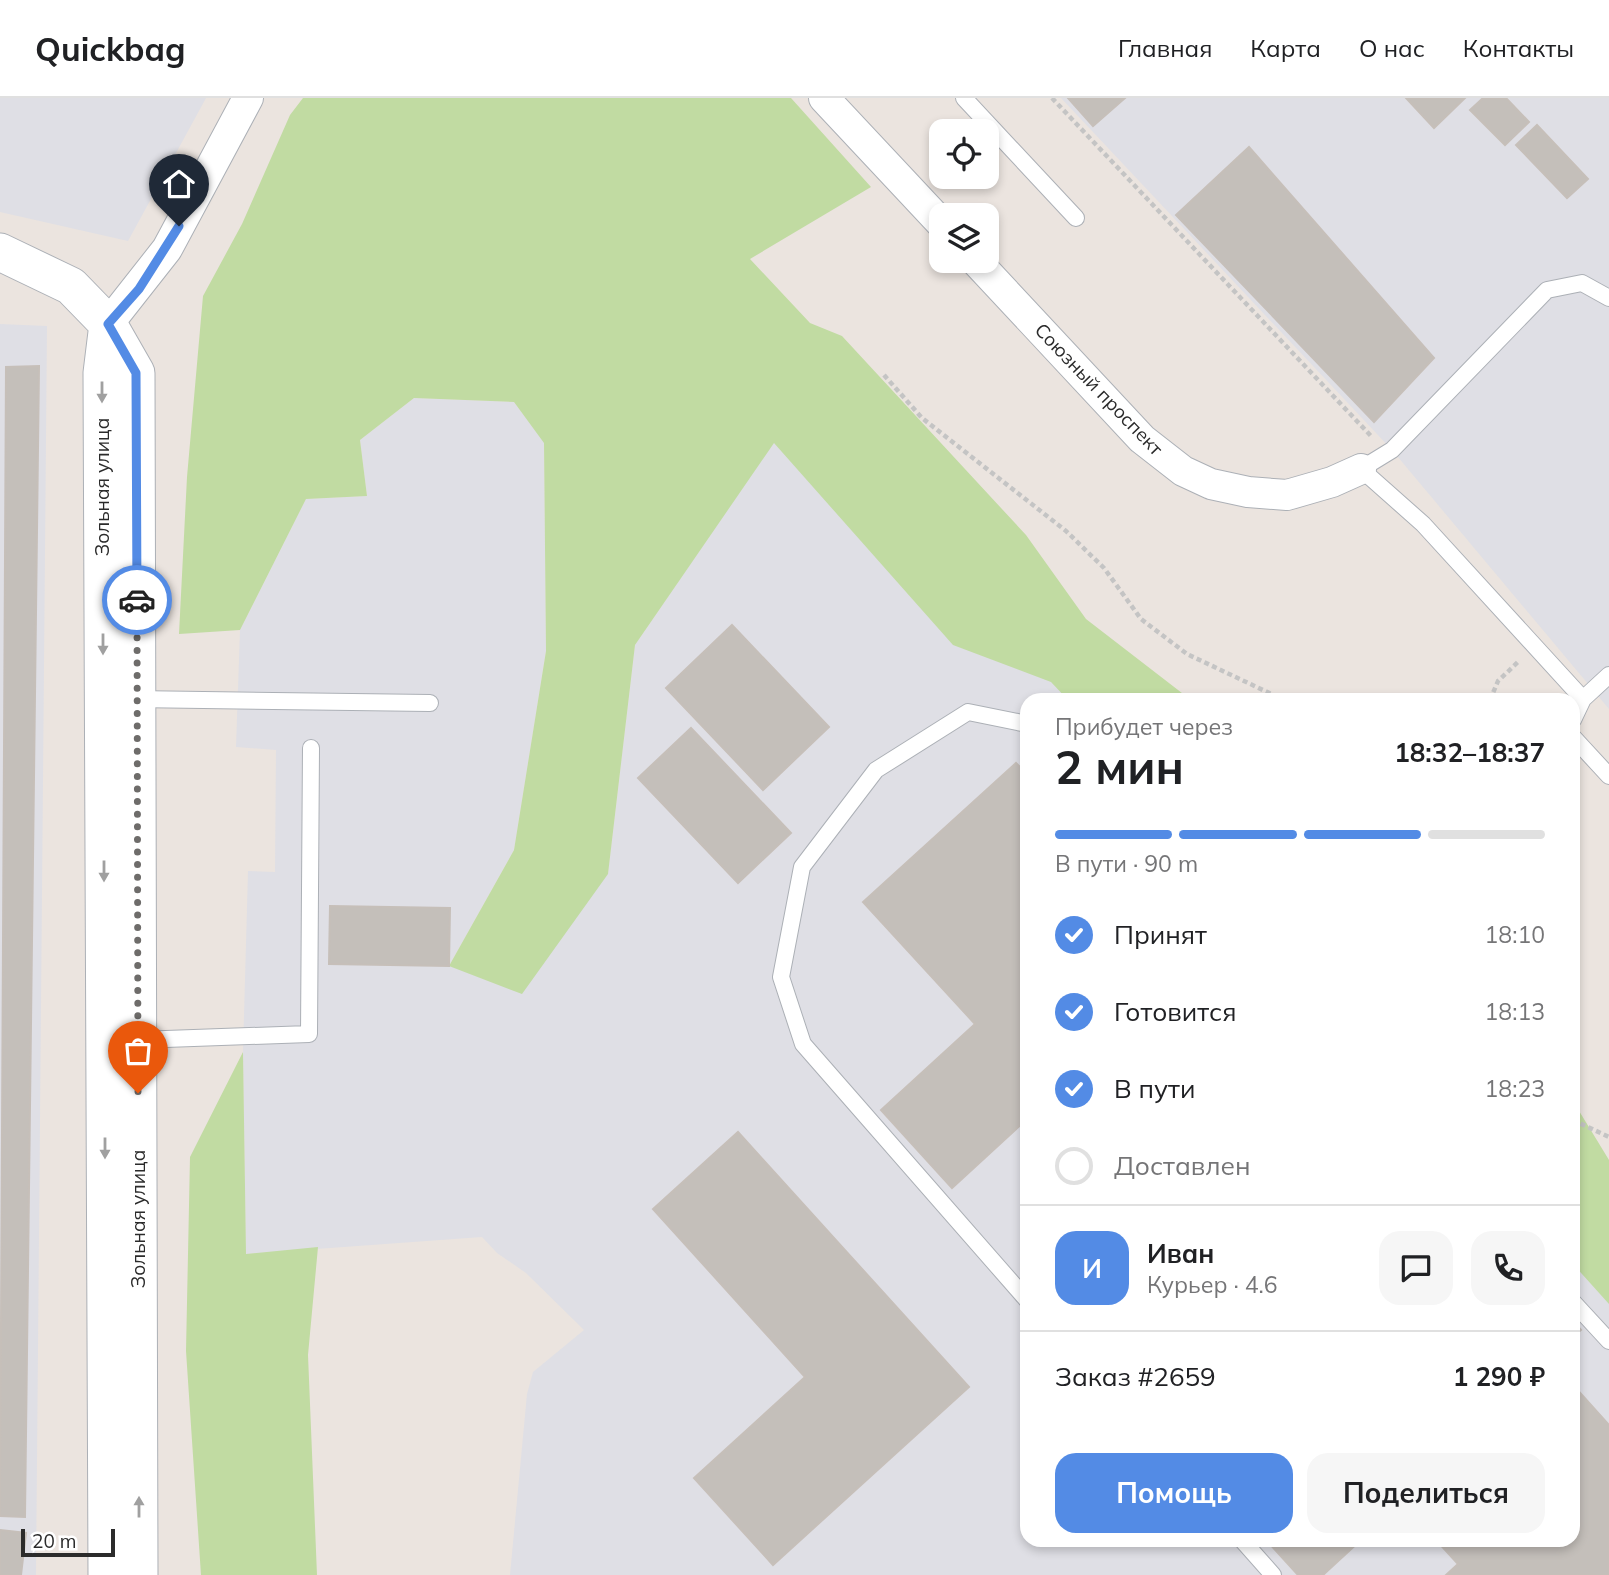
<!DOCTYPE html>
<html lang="ru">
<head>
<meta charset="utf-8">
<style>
	body { margin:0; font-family:Mulish,sans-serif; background:#f6f6f6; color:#202124; height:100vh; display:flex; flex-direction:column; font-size:26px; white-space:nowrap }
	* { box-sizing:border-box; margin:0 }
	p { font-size:23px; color:#757577 }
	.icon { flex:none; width:38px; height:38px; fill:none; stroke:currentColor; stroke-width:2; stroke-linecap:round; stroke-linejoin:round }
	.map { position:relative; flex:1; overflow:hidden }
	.side { position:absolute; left:1020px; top:595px; width:560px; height:854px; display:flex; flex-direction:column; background:#fff; border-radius:21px; box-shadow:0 4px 10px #0003 }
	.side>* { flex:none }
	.buttons { position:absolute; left:929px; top:21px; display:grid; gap:14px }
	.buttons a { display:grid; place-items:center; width:70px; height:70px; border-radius:14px; background:#fff; box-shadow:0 4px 10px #0003; font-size:35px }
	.scale { position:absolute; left:21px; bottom:18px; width:94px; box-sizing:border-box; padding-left:7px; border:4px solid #2b2b2b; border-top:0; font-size:19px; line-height:24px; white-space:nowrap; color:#2b2b2b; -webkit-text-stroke:5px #fff; paint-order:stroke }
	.pin { position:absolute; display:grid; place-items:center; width:60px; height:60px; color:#fff; margin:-72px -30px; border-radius:50% 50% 50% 0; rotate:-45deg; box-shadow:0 0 7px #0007 }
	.pin .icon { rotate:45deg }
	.courier { position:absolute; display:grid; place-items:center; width:70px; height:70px; margin:-35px; border:5px solid #538be5; border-radius:50%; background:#fff; color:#222; box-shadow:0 2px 9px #0007 }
	.overview em { font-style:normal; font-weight:700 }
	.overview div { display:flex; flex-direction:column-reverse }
	.overview { display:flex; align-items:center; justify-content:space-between; height:119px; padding:0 35px }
	h1 { font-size:46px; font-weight:700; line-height:52px }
	.bar { display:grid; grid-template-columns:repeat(4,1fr); gap:10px 7px; align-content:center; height:84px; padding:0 35px }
	.bar i { height:9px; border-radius:5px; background:#e0e0e0 }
	.bar .selected { background:#538be5 }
	.bar p { grid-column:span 4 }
	.line { display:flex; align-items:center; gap:18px; padding:0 35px; border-top:2px solid #e0e0e0 }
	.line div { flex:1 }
	.round { display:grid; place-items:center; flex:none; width:74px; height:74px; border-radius:21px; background:#f6f6f6 }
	ol { padding:0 35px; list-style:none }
	li { display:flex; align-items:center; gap:21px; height:77px }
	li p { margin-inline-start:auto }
	li .icon { padding:7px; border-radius:50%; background:#538be5; color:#fff; stroke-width:4 }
	li:last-child { color:#757577 }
	li i { width:38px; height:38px; border:4px solid #e0e0e0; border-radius:50% }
	.action { display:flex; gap:14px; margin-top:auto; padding:14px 35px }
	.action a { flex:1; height:80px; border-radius:21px; background:#538be5; color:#fff; font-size:28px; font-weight:700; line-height:80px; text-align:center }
	.action a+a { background:#f6f6f6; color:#202124 }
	header { display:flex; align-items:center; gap:42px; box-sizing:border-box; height:98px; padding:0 35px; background:#fff; border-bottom:2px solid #e0e0e0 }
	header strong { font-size:33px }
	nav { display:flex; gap:38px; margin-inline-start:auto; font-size:24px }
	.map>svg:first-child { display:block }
</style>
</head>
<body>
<header>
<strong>Quickbag</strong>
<nav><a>Главная</a><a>Карта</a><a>О нас</a><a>Контакты</a></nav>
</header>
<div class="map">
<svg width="1609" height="1477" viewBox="0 0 1609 1477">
	<rect width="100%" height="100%" fill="#ebe4df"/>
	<path fill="#dfdfe5" d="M0,0h206l-78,143 -128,-29z
		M1061,0h548v611l-217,-259z
		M0,226l47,2 -11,1249h-36z
		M414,300l100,4 30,40 2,209 -32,199 -65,116 159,-92 27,-229 139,-203 316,258h-63v840h546v-282l36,41v276h-1099l17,-181 6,-22 51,-42 -58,-57 -29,-20 -15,-16 -236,17 -3,-202 5,-181 27,1 1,-122 -40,-3 4,-117 66,-131 61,-3 -7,-56z"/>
	<path fill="#c1dba2" d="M303,0h488l80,89 -121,72 60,64 32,13 184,199 60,84 105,81h-123l-17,-18 -98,-37 -179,-202 -139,202 -27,229 -86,120 -73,-28 65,-116 32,-199 -2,-208 -30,-41 -100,-4 -54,42 7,56 -61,3 -66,131 -61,4 8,-157 16,-181 39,-72 48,-109z
		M243,954l3,202 72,-7 -10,108 9,220h-116l-15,-224 4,-194z
		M1573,1003l36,59v144l-36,-40z"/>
	<path fill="#c4bfba" stroke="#c6bfb9" stroke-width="2" d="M1068,0h57l-32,28z
		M1406,0h59l-31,30z
		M1483,0h23l23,24 -24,23 -35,-35z
		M1537,27l51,54 -21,19 -51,-53z
		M1249,49l185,211 -60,64 -198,-207z
		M39,268l-14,1151 -25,-1 6,-1149z
		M732,527l97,102 -66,63 -97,-102z
		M691,630l100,105 -53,50 -100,-105z
		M1016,665l11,11v345l-75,69 -71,-78 94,-86 -112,-122z
		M330,808l120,2 -1,58 -120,-2z
		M738,1034l231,255 -196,178 -79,-87 111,-101 -152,-168z
		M1573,1223l8,9 -8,7z
		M1573,1287l36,40v150h-163l12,-11 -22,-24h137z
		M0,1432l26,3 -5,42h-21z
		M1266,1442h95l-38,35h-25z"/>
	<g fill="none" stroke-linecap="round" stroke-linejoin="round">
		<defs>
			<path id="service" d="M964,0l112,120
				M133,601l297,4
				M1583,601l-160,-175 -62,-55 31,-19 155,-160 35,-7 27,15
				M1573,622l10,-21 26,-24
				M1027,626l-59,-12 -92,58 -74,97 -21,110 22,67 224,256
				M1573,639l36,39
				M138,942l171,-6 2,-286
				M1573,1204l36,39
				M1242,1442l31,35"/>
			<path id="minor" d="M824,0l118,126
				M976,163l166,178 41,32 28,13 37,8 39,3 45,-13 29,-13
				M108,226l59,-75 81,-151"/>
			<path id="tertiary" d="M0,154l71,34 37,38 28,49 3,1202
				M107,1477l-5,-1202 6,-49"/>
		</defs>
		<use href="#service" stroke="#acb0b6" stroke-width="18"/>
		<use href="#minor" stroke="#acb0b6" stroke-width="32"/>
		<use href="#tertiary" stroke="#acb0b6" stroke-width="39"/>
		<path stroke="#c4c4c4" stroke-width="4.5" stroke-dasharray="5 3.5" stroke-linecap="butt" d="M1052,0l319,338
			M884,277l38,43 144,113 38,37 37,51 46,35 97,46
			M1490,602l8,-19 20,-19
			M1573,1022l36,17"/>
		<use href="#service" stroke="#fff" stroke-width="16"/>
		<use href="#minor" stroke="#fff" stroke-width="30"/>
		<use href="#tertiary" stroke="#fff" stroke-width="37"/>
	</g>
	<defs><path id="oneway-solid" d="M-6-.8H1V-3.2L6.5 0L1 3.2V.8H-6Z" transform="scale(1.75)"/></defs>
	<g fill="#a0a0a0">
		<use href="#oneway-solid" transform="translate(102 294) rotate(90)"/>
		<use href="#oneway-solid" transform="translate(103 546) rotate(90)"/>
		<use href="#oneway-solid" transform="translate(104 773) rotate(90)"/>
		<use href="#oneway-solid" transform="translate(105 1050) rotate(90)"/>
		<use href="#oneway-solid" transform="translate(139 1409) rotate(-90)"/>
	</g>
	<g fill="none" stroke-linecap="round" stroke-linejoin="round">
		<path stroke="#6e6c6a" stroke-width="7" stroke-dasharray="0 12.6" d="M137,502l1,493"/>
		<path stroke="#538be5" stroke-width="9" d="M137,502l-1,-227 -28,-49 31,-35 40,-63"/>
	</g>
	<g text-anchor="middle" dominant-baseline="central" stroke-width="7" stroke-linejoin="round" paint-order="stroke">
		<g font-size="19" fill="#2b2b2b" stroke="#fff">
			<text transform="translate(1099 291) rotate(46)">Союзный проспект</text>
			<text transform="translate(102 389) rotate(-90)">Зольная улица</text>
			<text transform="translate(138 1121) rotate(-90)">Зольная улица</text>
		</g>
	</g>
</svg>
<div class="buttons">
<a><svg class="icon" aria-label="locate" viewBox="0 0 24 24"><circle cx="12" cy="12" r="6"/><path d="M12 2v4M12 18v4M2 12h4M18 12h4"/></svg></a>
<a><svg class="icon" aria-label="layers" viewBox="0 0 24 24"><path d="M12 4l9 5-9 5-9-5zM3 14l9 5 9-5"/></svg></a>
</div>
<div class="scale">20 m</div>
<div class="pin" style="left:138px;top:995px;background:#ea580c"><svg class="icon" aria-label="bag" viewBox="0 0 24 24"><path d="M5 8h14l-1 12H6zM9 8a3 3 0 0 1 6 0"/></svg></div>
<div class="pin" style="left:179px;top:128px;background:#1f2937"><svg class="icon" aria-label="home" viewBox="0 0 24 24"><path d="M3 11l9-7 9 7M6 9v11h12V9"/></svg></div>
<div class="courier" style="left:137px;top:502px"><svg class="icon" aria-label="car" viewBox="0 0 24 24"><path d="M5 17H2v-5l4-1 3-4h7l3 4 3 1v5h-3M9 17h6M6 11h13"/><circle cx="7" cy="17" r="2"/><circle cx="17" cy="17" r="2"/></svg></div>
<section class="side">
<div class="overview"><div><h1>2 мин</h1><p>Прибудет через</p></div><em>18:32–18:37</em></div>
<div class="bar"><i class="selected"></i><i class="selected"></i><i class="selected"></i><i></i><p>В пути · 90 m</p></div>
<ol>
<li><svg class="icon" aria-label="check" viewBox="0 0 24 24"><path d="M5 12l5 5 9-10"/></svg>Принят<p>18:10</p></li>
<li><svg class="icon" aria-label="check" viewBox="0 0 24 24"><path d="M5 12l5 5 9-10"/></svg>Готовится<p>18:13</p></li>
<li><svg class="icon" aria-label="check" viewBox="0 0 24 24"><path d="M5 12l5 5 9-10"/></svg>В пути<p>18:23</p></li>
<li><i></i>Доставлен</li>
</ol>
<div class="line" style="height:126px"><b class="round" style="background:#538be5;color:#fff">И</b><div><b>Иван</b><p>Курьер · 4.6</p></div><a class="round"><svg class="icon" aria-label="chat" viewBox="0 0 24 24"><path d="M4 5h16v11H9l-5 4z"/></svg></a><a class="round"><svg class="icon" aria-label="phone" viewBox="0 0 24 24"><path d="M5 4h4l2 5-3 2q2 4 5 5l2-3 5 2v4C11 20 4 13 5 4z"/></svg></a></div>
<div class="line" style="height:91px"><div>Заказ #2659</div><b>1 290 ₽</b></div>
<div class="action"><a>Помощь</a><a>Поделиться</a></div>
</section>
</div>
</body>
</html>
